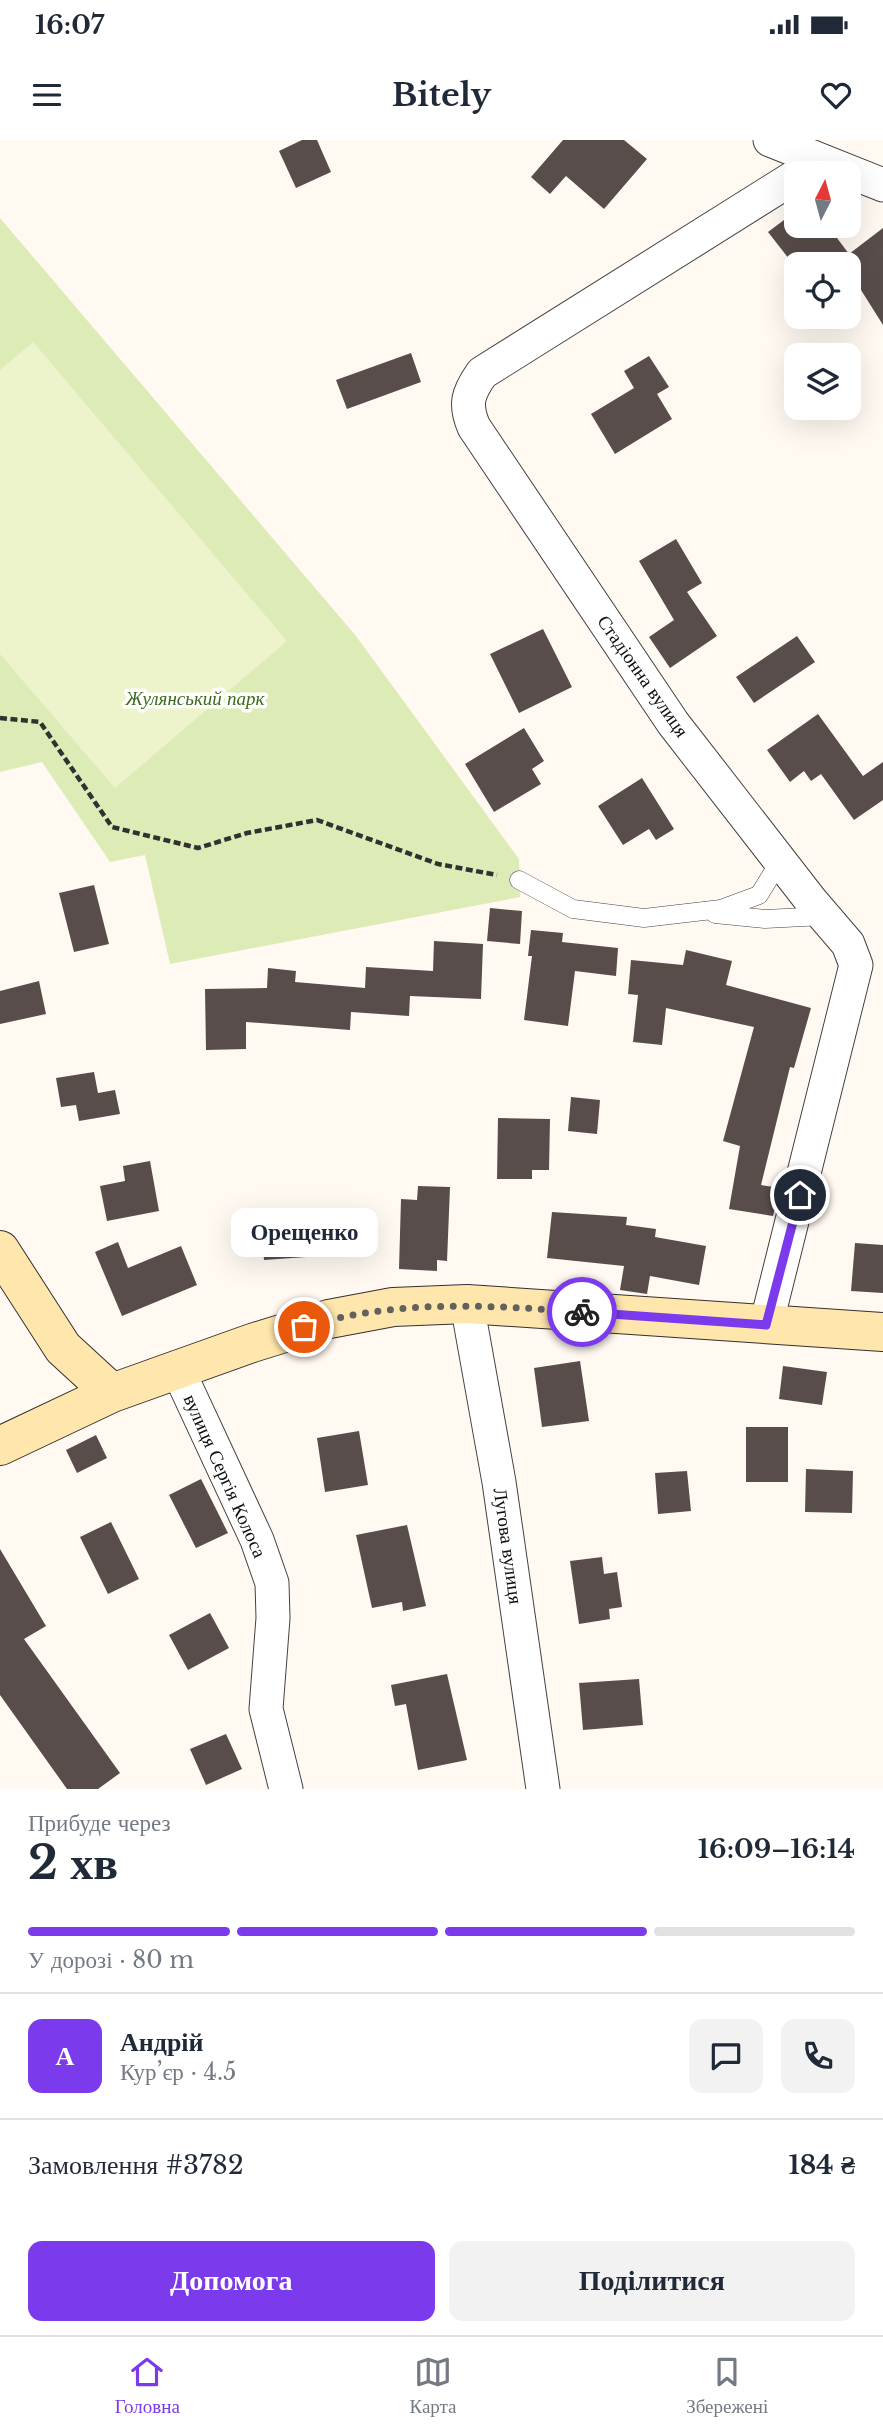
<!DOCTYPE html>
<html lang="uk">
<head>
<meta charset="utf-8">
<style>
	body { margin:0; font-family:"Libre Baskerville",serif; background:#f2f2f3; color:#1f2937; height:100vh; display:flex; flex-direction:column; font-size:26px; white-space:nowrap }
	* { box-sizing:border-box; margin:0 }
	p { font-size:23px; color:#747a83 }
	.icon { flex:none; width:38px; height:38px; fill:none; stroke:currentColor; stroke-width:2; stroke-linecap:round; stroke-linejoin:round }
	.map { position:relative; height:1649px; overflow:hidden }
	.drawer { display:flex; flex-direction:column; background:#fff; flex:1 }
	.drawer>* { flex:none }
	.needle { width:46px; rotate:6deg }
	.fabs { position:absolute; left:784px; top:21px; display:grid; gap:14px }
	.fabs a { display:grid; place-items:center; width:77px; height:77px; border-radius:14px; background:#fff; box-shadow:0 7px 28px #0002; font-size:35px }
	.pin { position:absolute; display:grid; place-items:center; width:60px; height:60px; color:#fff; margin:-30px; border:4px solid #fff; border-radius:50%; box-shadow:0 2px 7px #0007 }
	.courier { position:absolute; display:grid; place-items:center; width:70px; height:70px; margin:-35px; border:5px solid #7c3aed; border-radius:50%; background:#fff; color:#222; box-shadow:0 2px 9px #0007 }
	.bubble { position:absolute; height:49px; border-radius:14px; background:#fff; box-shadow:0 7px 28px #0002; font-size:23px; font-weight:700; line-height:49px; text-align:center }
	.summary em { font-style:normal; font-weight:700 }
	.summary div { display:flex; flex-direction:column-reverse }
	.summary { display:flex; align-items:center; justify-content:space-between; height:119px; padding:0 28px }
	h1 { font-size:46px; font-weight:700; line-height:52px }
	.bar { display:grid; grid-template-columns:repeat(4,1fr); gap:10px 7px; align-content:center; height:84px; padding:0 28px }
	.bar i { height:9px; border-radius:5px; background:#e0e1e3 }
	.bar .on { background:#7c3aed }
	.bar p { grid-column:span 4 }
	.line { display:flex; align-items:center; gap:18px; padding:0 28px; border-top:2px solid #e0e1e3 }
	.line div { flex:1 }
	.round { display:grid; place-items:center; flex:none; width:74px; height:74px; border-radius:14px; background:#f2f2f3 }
	.cta { display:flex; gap:14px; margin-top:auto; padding:14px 28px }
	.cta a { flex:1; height:80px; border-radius:14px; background:#7c3aed; color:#fff; font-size:28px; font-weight:700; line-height:80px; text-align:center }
	.cta a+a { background:#f2f2f3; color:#1f2937 }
	.status { display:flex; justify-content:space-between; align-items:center; height:49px; padding:0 35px; background:#fff; direction:ltr }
	.status svg { height:19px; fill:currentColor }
	header { display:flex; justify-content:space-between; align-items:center; height:91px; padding:0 28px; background:#fff; font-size:32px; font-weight:700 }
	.dock { display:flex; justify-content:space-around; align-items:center; height:98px; border-top:2px solid #e0e1e3; background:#fff; font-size:19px; color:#747a83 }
	.dock a { display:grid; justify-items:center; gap:4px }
	.dock .on { color:#7c3aed }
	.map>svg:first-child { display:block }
</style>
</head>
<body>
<div class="status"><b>16:07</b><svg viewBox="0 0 49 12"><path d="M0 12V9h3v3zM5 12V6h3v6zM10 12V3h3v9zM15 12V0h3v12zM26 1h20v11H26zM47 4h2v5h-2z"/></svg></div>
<header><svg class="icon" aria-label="menu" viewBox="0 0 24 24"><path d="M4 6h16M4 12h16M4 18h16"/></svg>Bitely<svg class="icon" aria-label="heart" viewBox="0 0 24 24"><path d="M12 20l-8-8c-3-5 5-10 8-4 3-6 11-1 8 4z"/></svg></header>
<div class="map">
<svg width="883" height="1649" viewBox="0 0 883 1649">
	<rect width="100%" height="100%" fill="#fff9f1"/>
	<path fill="#ddecb7" d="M0,78l356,418 163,223 1,38 -350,67 -25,-109 -35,7 -68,-100 -42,10z"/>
	<path fill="#edf3ca" d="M33,202l254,299 -172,147 -115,-134v-284z"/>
	<path fill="#584d4a" d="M302,0h15l14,32 -35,16 -17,-37z
		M563,0h61l23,19 -43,50 -38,-33 -16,18 -19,-17z
		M796,71v15h32l21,28 34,-26v97l-22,-35 -12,9v-35h-56l-25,-32z
		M411,213l10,29 -74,27 -11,-29z
		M649,216l20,31 -12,7 15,25 -57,35 -24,-40 43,-26 -10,-17z
		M676,399l26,44 -15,9 30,44 -47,32 -21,-31 25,-17 -35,-59z
		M543,489l29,58 -53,26 -29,-59z
		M797,496l18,26 -61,41 -18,-26z
		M818,574l45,62 20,-14v38l-29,20 -33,-46 -10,7 -7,-10 -14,11 -23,-32z
		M524,588l20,33 -12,8 9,15 -47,28 -29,-48z
		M642,638l32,51 -18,11 -7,-11 -26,16 -25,-39z
		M94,745l15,59 -35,8 -15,-59z
		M490,768l32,3 -2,33 -33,-3z
		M531,790l32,3 -1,9 56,6 -2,28 -41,-5 -7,55 -44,-6 8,-64h-4z
		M434,801l49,3 -2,55 -71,-3 -1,20 -58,-4 -1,18 -104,-8v27l-40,1 -1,-61 62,-1 1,-20 28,3 -1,11 70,6 1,-21 67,4z
		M686,810l46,11 -6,24 85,23 -17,60 -4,-1 -29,118 19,3 -7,28 -44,-7 11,-63 -17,-5 31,-114 -88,-19 -4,37 -29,-3 5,-47 -10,-1 3,-34 52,5z
		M39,841l7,33 -46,10v-33z
		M94,932l4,21 17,-3 5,24 -41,7 -3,-16 -15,2 -5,-29z
		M571,957l29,3 -3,34 -29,-3z
		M498,978l52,1 -1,51h-17v9h-35z
		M150,1021l9,50 -52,10 -7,-35 25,-5 -2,-15z
		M418,1046l32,1 -3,74 -10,-1v11l-38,-2 2,-70 16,1z
		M552,1072l75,5 -1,8 30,4 -1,8 51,9 -7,39 -49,-9 -3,18 -27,-4 4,-24 -77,-8z
		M302,1080l4,37 -42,3 -3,-37z
		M118,1102l10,26 53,-22 16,39 -75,31 -27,-64z
		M855,1103l28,2v48l-32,-2z
		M580,1221l9,60 -47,6 -8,-59z
		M783,1226l44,6 -5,33 -43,-6z
		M746,1287h42v55h-42z
		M359,1291l9,54 -43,7 -8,-54z
		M96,1295l11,23 -30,15 -11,-23z
		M806,1329l47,2 -1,42 -47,-1z
		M687,1331l4,40 -33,3 -3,-41z
		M201,1339l27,54 -32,15 -27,-53z
		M111,1382l28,57 -31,15 -28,-57z
		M407,1385l19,81 -23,5 -1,-9 -30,6 -16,-73z
		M0,1409l46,77 -22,13 96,134 -22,16h-31l-67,-94z
		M602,1417l2,17 13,-2 5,35 -13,2 1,10 -31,5 -9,-63z
		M210,1473l19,35 -41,22 -19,-35z
		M447,1534l20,86 -49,10 -12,-66 -11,2 -4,-21z
		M639,1539l4,46 -60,5 -4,-47z
		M226,1594l16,35 -36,16 -16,-36z"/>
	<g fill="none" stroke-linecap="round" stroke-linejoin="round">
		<defs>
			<path id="lane" d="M519,740l54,29 71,9 77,-9 38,-14 21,-34
				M715,774l50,5 59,-3"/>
			<path id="street" d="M770,0l113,45
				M467,1164l32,178 44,307
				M766,1185l90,-360 -8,-21 -36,-42 -139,-179 -199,-296c-10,-23 -6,-34 8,-54l314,-197
				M178,1230l79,170 15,43 1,35 -7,91 20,80"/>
			<path id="secondary" d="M0,1110l63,98 49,45
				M0,1306l112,-53 140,-50 77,-24 64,-12 74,-3 416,28"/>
		</defs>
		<use href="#lane" stroke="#424242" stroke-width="19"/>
		<use href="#street" stroke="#424242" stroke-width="35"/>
		<use href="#secondary" stroke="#313131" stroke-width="40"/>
		<path stroke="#313131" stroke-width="4.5" stroke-dasharray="7 3.5" stroke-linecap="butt" d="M0,578l40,4 72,105 86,21 49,-15 70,-13 121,44 59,11"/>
		<use href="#lane" stroke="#fff" stroke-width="18"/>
		<use href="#street" stroke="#fff" stroke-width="33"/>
		<use href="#secondary" stroke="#ffe6ac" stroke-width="38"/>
	</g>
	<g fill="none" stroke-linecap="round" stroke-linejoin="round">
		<path stroke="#63615e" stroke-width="7" stroke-dasharray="0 12.6" d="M304,1187c92,-28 183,-22 278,-15"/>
		<path stroke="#7c3aed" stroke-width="9" d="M582,1172l184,13 34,-130"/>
	</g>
	<g text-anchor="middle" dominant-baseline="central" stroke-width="7" stroke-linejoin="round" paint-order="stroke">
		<g font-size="19" fill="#0f0f0f" stroke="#fff">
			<text transform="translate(643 536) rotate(55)">Стадіонна вулиця</text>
			<text transform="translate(225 1336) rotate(66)">вулиця Сергія Колоса</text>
			<text transform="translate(508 1406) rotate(82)">Лугова вулиця</text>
		</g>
		<g font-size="19" font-style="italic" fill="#3b6b1b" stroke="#fff">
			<text x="195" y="558">Жулянський парк</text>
		</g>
	</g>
</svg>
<div class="fabs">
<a><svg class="needle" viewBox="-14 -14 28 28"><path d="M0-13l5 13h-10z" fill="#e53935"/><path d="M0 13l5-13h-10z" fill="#747a83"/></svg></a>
<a><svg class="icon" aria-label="locate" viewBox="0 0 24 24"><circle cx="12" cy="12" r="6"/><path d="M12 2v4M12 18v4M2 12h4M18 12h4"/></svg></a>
<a><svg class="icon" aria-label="layers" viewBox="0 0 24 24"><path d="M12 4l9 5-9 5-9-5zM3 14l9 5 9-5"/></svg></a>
</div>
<div class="pin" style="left:304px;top:1187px;background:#ea580c"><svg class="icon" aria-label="bag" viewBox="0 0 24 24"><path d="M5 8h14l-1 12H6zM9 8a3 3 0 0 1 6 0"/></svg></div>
<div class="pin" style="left:800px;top:1055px;background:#1f2937"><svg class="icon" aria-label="home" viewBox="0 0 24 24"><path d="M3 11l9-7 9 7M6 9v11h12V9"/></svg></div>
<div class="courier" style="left:582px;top:1172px"><svg class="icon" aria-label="bike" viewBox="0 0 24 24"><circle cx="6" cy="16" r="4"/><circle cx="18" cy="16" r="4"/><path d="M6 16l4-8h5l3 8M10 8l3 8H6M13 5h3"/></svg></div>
<div class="bubble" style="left:231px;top:1068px;width:147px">Орещенко</div>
</div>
<section class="drawer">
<div class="summary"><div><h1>2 хв</h1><p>Прибуде через</p></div><em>16:09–16:14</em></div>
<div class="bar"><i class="on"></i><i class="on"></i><i class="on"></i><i></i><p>У дорозі · 80 m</p></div>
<div class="line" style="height:126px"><b class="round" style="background:#7c3aed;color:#fff">А</b><div><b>Андрій</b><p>Кур’єр · 4.5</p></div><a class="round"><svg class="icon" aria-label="chat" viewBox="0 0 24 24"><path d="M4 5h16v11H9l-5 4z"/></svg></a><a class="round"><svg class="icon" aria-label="phone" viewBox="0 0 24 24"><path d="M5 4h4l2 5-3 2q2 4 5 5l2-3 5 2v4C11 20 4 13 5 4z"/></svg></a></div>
<div class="line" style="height:91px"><div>Замовлення #3782</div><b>184 ₴</b></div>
<div class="cta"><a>Допомога</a><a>Поділитися</a></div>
</section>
<nav class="dock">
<a class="on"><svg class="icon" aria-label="home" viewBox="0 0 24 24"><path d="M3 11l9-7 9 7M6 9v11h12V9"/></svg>Головна</a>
<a><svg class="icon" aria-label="map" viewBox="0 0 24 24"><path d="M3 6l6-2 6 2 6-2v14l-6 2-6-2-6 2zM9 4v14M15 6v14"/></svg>Карта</a>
<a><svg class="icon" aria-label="saved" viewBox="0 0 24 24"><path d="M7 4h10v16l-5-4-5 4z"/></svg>Збережені</a>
</nav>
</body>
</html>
